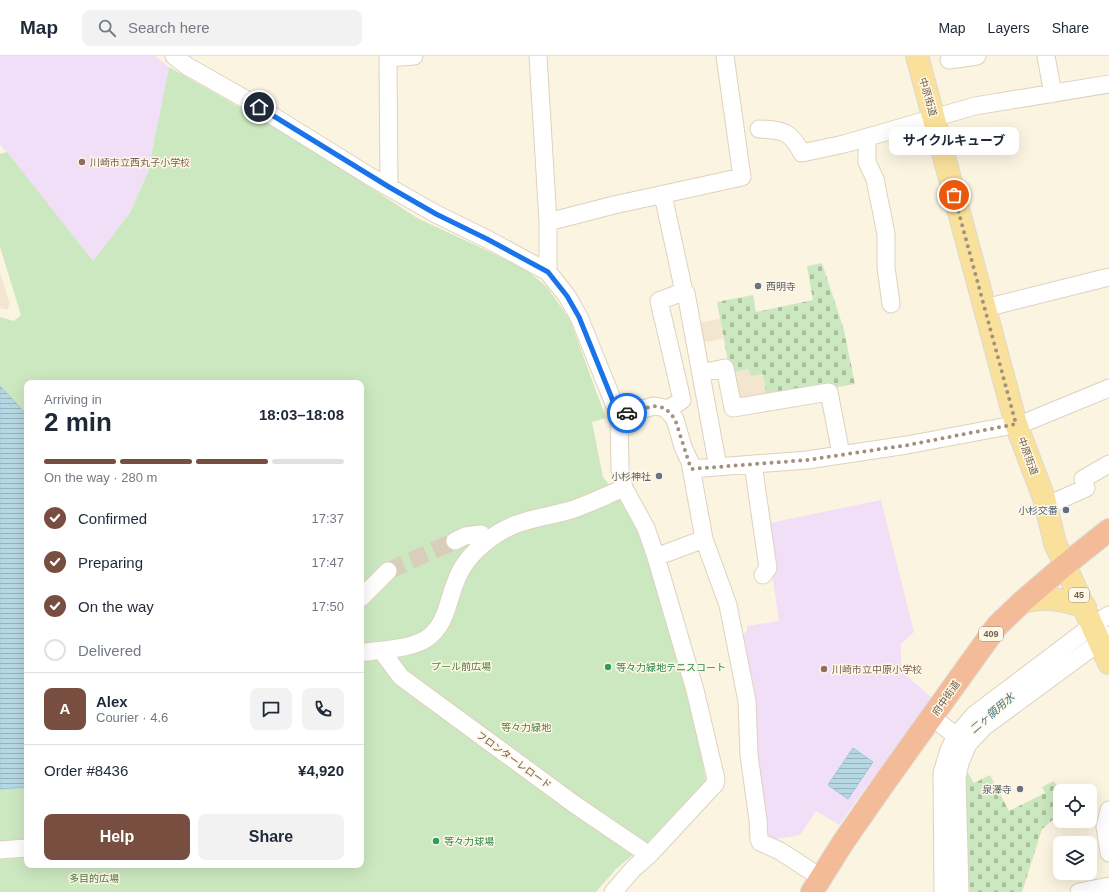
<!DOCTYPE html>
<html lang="en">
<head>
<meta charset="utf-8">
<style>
	body { margin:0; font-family:Helvetica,"Noto Sans JP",sans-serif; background:#f2f2f3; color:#1f2937; height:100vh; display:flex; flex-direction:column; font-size:15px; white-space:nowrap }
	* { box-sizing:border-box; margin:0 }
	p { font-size:13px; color:#747a83 }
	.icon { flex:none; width:22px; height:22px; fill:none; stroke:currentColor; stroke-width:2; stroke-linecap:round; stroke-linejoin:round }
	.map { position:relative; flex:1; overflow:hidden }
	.panel { position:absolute; left:24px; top:324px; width:340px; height:488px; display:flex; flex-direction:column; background:#fff; border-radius:8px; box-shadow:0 4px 16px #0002 }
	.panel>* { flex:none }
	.fabs { position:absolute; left:1053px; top:728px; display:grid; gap:8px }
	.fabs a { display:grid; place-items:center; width:44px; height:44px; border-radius:8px; background:#fff; box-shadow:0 4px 16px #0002; font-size:20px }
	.pin { position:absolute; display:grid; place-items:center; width:34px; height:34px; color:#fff; margin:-17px; border:2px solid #fff; border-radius:50%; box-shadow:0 1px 4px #0007 }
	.courier { position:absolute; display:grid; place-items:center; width:40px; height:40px; margin:-20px; border:3px solid #1a73e8; border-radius:50%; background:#fff; color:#222; box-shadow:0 1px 5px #0007 }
	.bubble { position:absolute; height:28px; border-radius:8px; background:#fff; box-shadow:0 4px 16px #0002; font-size:13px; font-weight:700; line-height:28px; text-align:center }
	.head em { font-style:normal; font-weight:700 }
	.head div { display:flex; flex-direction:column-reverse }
	.head { display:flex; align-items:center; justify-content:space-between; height:68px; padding:0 20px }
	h1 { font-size:26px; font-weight:700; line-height:30px }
	.bar { display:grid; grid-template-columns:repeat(4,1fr); gap:6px 4px; align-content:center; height:48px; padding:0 20px }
	.bar i { height:5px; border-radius:3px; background:#e0e1e3 }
	.bar .on { background:#774e3f }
	.bar p { grid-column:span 4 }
	.line { display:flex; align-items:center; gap:10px; padding:0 20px; border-top:1px solid #e0e1e3 }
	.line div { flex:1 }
	.round { display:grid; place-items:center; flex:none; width:42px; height:42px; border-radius:8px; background:#f2f2f3 }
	ol { padding:0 20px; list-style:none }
	li { display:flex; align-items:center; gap:12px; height:44px }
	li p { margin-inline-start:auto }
	li .icon { padding:4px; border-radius:50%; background:#774e3f; color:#fff; stroke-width:4 }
	li:last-child { color:#747a83 }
	li i { width:22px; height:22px; border:2px solid #e0e1e3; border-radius:50% }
	.button { display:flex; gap:8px; margin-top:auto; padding:8px 20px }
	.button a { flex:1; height:46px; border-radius:8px; background:#774e3f; color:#fff; font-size:16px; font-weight:700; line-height:46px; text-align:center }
	.button a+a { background:#f2f2f3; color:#1f2937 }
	header { display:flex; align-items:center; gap:24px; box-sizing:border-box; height:56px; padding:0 20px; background:#fff; border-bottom:1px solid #e0e1e3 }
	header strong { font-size:19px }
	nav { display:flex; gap:22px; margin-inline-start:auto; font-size:14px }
	.search { width:280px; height:36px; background:#f2f2f3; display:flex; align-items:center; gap:10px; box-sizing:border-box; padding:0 14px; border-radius:8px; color:#747a83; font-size:15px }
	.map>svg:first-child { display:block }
</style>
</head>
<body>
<header>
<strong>Map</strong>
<div class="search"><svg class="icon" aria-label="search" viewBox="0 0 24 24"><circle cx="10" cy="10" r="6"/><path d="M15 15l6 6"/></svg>Search here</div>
<nav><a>Map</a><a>Layers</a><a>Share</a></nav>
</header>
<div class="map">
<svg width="1109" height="836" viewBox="0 0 1109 836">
	<defs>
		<pattern id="cemetery-stones" width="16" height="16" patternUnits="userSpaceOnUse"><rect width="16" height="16" fill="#cce8c0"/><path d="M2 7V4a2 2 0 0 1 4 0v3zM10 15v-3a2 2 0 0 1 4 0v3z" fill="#aabf9e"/></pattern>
		<pattern id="water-rules" width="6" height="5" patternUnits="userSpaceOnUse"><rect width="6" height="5" fill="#b6d8e4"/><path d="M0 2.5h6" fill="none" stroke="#98b2bb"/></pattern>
	</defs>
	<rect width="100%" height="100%" fill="#fbf4e1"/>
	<path fill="#f3e6d0" d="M0,217l10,31 -3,6 -7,-2z
		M720,263l3,20 -24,4 -3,-20z
		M749,313l14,5 4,25 -32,5 -5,-31z"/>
	<path fill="#f1def7" d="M0,0h155l14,11 -21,105 -18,41 -37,48 -93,-117z
		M881,444l33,132 -13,12v19l4,11 28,25 -12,13 -82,113 -23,-14 -16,24 -23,4 -4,5 -8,-4 -25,-205 7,-3v-6l32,-5 -14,-97z"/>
	<path fill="#cce8c0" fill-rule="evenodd" d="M169,11l140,80 108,71 71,33 41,21 18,15 23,33 36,98 -14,4 11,55 19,24 21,40 52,181 11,59 -59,62 -31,26 -20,23h-596v-575l14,4 7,-6 -21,-68v-93l7,-2 86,109 37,-48 18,-41zM27,327h334v482h-334z"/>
	<path fill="url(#cemetery-stones)" d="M822,207l22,67 11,54 -88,15 -4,-25 -12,2 -2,-7 -19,4 -13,-71 36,-7 3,17 57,-12 -6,-34z
		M965,712l9,15 16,-8 19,36 36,-18 -3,-6 12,-6 4,7 7,-3 3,6h-8v23l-18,15 -20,63h-57z"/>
	<path fill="url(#water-rules)" stroke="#9dc6d5" d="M0,330l27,29v372l-27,2z
		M853,692l20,14 -25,37 -20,-14z"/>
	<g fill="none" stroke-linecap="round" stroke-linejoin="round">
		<path stroke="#d8cebb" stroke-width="17" stroke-dasharray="17 8" stroke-linecap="butt" d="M388,515l67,-30"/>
		<defs>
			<path id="minor" d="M174,0l13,10 60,34 124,77 65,37 51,25 61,33 19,24 12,21 40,99 1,53 4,19 22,40 10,29 39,133 21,89 -1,5 -66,71 -15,13 -21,24
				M538,0l10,166v50
				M1046,0l7,38
				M949,4l28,-4
				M759,73c25,1 31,2 43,24l42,-9 131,-38 134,-22
				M867,81v25l8,17 11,55v33l5,37
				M389,131l-1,-129 26,-2
				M663,139l20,92 -3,6 -21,8 23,99 -15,10
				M548,166l66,-17 128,-28 -17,-121
				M682,234l4,3 32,174
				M985,252l124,-31
				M701,317l24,-5 8,40 96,-16 12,62
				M619,360l35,-10 11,2 10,11 8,28 7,15 14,77 24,66 19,96 2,54 9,65 1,19 1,3 20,9 40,26
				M753,408l15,104 -5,7
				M691,413l116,-9 100,-15 117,-22 85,-35
				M1046,450l40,-18 -3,-9 26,-15
				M455,485l10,-5 16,-2
				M656,501l48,-18
				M361,542l27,-27
				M1101,564l8,-5
				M361,597c20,-4 47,-3 65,-14 21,-14 21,-37 30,-58 6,-17 17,-29 31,-40 27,-22 52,-22 84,-31 18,-6 36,-15 53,-22
				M386,601l15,20 173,127 75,51
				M932,661l24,19
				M1109,754l-4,17 4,26
				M0,794l27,-2
				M943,836l-1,-119 7,-23 7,-14 18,-21 119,-90
				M960,836l-3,-114 3,-15 8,-19 16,-17 125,-92
				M1079,836l30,-6"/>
			<path id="major" d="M917,0l99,368 28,74 11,45 54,120
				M1022,546c23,-6 41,-3 63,5"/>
			<path id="highway" d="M812,836l30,-48 43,-62 112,-156 25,-24 43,-37 44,-35"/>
		</defs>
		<use href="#minor" stroke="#dfd1bd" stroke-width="19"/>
		<use href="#major" stroke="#ddd8d3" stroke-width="24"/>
		<use href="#highway" stroke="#ddd8d3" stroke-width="24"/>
		<use href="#minor" stroke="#fff" stroke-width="17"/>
		<use href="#major" stroke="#f9e09b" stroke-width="22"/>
		<use href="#highway" stroke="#f4bb99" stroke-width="22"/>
	</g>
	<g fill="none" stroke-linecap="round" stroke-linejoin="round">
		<path stroke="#a1917e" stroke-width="4" stroke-dasharray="0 7.2" d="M627,357l27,-7 11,2 4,4 6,7 16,50 116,-9 101,-15 108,-21 -62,-229"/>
		<path stroke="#1a73e8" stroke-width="5" d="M259,51l130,80 47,27 51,25 61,33 19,24 12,21 40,99 8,-3"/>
	</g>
	<g fill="#8d6e63" stroke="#fff8e7" stroke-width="1.5">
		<circle cx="82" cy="106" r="4"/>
		<circle cx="824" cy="613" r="4"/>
	</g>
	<g fill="#6b7280" stroke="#fff8e7" stroke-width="1.5">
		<circle cx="758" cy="230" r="4"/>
		<circle cx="659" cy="420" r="4"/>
		<circle cx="1020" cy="733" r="4"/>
	</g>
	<circle fill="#5c6f8a" stroke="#fff8e7" stroke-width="1.5" cx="1066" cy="454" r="4"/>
	<g fill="#2e9e5b" stroke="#fff8e7" stroke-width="1.5">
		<circle cx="608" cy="611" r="4"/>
		<circle cx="436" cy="785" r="4"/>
	</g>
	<g text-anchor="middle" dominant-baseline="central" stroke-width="3" stroke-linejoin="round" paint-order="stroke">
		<g fill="#fff8e7" stroke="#9c8b78" stroke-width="1">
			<rect x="1069" y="532" width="20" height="14" rx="3"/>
			<rect x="979" y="571" width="24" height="14" rx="3"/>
		</g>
		<g font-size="9" font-weight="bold" fill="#715c49">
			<text x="1079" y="539">45</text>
			<text x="991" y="578">409</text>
		</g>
		<g font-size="10" fill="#715c49" stroke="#fff8e7">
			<text transform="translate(928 41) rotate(74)">中原街道</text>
			<text transform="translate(1028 400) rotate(70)">中原街道</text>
			<text transform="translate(946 642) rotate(-55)">府中街道</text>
			<text transform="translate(514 704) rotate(36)">フロンターレロード</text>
		</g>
		<g font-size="10" fill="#785e54" stroke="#fff8e7" text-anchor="start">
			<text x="90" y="106">川崎市立西丸子小学校</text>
			<text x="832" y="613">川崎市立中原小学校</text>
		</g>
		<g font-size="10" fill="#5b616d" stroke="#fff8e7" text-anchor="end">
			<text x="766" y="230" text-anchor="start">西明寺</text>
			<text x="651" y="420">小杉神社</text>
			<text x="1012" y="733">泉澤寺</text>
		</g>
		<g font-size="10" fill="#4e5e75" stroke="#fff8e7" text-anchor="end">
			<text x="1058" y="454">小杉交番</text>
		</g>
		<g font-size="10" fill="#4f7c44" stroke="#fff8e7">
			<text x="461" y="610">プール前広場</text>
			<text x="526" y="671">等々力緑地</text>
			<text x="94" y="822">多目的広場</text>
		</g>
		<g font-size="10" fill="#27864d" stroke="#fff8e7" text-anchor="start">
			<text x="616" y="611">等々力緑地テニスコート</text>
			<text x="444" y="785">等々力球場</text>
		</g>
		<g font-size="11" font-style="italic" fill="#46788b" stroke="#fff8e7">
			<text transform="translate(992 657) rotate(-41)">二ヶ領用水</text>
		</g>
	</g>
</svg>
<div class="fabs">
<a><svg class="icon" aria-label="locate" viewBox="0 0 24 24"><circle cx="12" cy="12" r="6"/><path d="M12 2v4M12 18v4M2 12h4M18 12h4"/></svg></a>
<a><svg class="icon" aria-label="layers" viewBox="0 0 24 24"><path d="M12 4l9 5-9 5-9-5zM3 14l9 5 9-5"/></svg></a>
</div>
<div class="pin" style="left:954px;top:139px;background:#ea580c"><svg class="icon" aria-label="bag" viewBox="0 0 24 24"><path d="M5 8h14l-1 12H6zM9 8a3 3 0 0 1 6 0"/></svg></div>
<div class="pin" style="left:259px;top:51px;background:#1f2937"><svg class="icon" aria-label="home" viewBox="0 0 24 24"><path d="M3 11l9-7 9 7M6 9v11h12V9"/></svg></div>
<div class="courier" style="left:627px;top:357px"><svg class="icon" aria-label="car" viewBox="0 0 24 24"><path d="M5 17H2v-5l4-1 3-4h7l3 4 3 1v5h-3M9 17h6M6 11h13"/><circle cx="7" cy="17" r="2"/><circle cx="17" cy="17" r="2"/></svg></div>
<div class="bubble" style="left:889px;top:71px;width:130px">サイクルキューブ</div>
<section class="panel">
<div class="head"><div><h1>2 min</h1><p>Arriving in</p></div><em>18:03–18:08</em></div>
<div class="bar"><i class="on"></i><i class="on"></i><i class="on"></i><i></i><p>On the way · 280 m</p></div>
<ol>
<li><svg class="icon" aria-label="check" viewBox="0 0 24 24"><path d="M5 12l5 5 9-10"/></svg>Confirmed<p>17:37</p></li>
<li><svg class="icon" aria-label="check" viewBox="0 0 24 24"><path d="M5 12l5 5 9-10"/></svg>Preparing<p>17:47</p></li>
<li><svg class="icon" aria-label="check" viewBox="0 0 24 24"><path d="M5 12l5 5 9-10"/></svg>On the way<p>17:50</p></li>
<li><i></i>Delivered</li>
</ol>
<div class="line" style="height:72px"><b class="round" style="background:#774e3f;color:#fff">A</b><div><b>Alex</b><p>Courier · 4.6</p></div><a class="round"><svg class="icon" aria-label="chat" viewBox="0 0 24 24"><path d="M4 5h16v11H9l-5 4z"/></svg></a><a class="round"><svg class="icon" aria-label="phone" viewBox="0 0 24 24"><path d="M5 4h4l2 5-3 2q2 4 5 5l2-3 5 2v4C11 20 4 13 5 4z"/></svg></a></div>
<div class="line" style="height:52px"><div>Order #8436</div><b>¥4,920</b></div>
<div class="button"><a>Help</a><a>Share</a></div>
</section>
</div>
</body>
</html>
